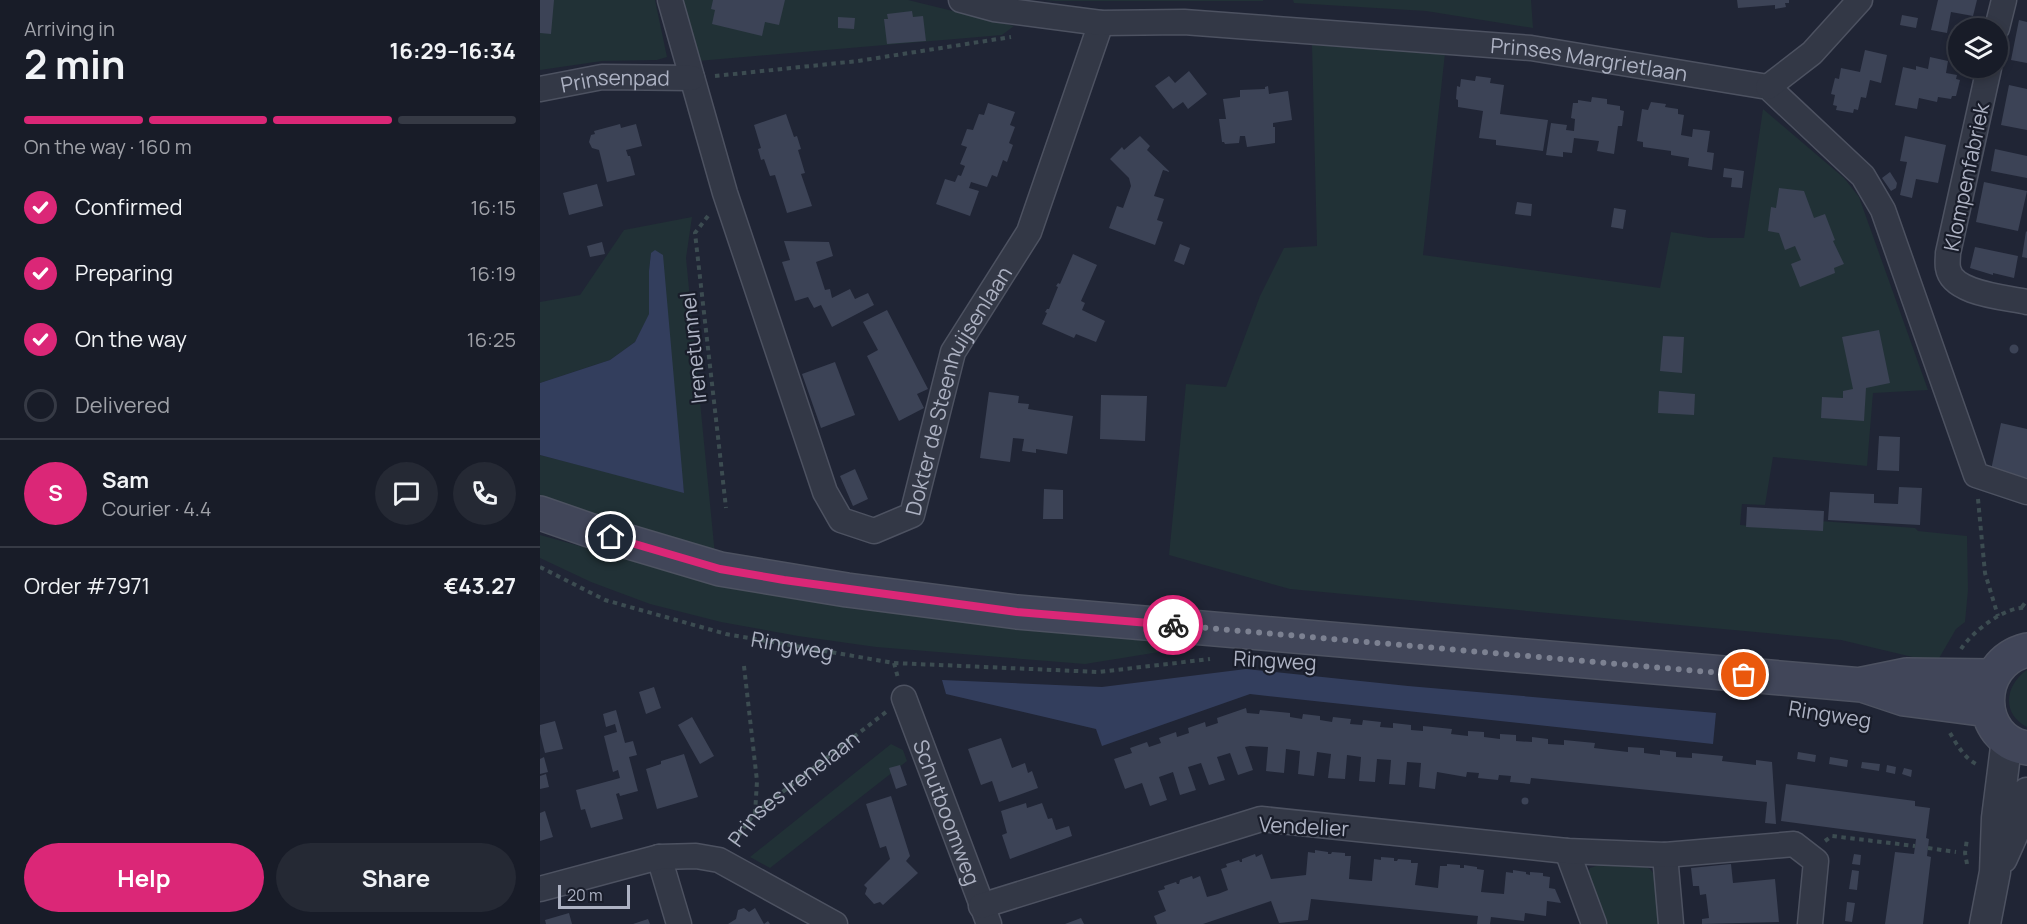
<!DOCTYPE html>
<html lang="en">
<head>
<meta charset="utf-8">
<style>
	body { margin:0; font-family:Manrope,sans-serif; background:#252934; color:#f1f3f6; height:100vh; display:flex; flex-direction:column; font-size:22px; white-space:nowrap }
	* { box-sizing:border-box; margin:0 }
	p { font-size:20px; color:#9fa1a8 }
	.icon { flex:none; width:33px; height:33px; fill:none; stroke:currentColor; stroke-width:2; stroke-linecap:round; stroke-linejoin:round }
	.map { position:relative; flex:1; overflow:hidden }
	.sheet { display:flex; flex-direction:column; background:#181c28; width:540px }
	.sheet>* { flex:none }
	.tools { position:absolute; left:1408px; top:18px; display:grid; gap:12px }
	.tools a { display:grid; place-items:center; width:60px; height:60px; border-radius:50%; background:#181c28; box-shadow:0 3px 9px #0003,0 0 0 2px #363a45; font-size:30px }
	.scale { position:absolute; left:18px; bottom:15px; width:72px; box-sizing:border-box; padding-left:6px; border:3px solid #adb2c3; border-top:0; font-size:16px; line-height:21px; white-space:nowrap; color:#adb2c3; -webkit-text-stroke:4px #191d2a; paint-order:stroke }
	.pin { position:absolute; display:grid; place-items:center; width:51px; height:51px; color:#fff; margin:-26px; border:3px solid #fff; border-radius:50%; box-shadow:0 2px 6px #0007 }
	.courier { position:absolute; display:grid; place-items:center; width:60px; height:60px; margin:-30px; border:4px solid #db2777; border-radius:50%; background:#fff; color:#222; box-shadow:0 2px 8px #0007 }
	.headline em { font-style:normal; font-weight:700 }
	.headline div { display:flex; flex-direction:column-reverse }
	.headline { display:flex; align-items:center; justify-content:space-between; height:102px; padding:0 24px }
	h1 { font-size:39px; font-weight:700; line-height:45px }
	.bar { display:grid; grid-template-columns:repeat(4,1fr); gap:9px 6px; align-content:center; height:72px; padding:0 24px }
	.bar i { height:8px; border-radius:4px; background:#363a45 }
	.bar .on { background:#db2777 }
	.bar p { grid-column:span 4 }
	.line { display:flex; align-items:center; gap:15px; padding:0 24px; border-top:2px solid #363a45 }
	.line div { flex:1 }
	.round { display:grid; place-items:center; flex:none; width:63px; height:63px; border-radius:32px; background:#252934 }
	ol { padding:0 24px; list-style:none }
	li { display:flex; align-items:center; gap:18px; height:66px }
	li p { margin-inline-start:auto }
	li .icon { padding:6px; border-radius:50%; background:#db2777; color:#fff; stroke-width:4 }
	li:last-child { color:#9fa1a8 }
	li i { width:33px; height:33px; border:3px solid #363a45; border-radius:50% }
	.button { display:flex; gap:12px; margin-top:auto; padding:12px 24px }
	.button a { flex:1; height:69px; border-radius:36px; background:#db2777; color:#fff; font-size:24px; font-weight:700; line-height:69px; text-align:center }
	.button a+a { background:#252934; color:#f1f3f6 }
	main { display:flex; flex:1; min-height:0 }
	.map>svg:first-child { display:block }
</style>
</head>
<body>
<main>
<section class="sheet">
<div class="headline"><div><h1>2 min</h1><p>Arriving in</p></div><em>16:29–16:34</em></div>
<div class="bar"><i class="on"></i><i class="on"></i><i class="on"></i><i></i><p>On the way · 160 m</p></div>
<ol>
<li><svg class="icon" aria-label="check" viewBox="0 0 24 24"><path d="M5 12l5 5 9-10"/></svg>Confirmed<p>16:15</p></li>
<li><svg class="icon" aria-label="check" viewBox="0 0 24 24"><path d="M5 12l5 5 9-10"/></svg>Preparing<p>16:19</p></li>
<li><svg class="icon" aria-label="check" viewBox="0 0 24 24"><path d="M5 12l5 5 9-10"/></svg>On the way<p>16:25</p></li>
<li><i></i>Delivered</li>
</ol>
<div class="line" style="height:108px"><b class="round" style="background:#db2777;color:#fff">S</b><div><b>Sam</b><p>Courier · 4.4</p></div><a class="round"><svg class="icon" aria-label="chat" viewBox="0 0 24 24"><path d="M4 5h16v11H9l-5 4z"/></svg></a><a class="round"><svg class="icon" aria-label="phone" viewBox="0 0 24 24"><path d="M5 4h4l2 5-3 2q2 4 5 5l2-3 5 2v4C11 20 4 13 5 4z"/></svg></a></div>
<div class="line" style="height:78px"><div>Order #7971</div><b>€43.27</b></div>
<div class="button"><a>Help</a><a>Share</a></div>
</section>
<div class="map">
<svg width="1487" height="924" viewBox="0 0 1487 924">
	<rect width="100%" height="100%" fill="#202535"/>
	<path fill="#213136" d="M0,0h115l12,57 -10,3 -55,1 -62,9z
		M143,0h225l106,26 -12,9 -304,26z
		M504,0h219v1h-208z
		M753,0h238l2,28 -107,-17 -132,-8z
		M772,45l133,8 -22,202 237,33 11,-56 38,6h35l19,-129 81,69 15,19 69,193 -55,3 -6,73 -94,-9 -8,48 -23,-1 -2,21 79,6 1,-10 95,7 3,3 49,5 1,54 -3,32 -9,7 -18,31 -17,-1 -80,-19 -551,-51 -121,-34 17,-171 40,3 34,-91 24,-48 33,-2z
		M152,217l-6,41 29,297 -175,-54v-46l144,37 -33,-239 -2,18v44l-14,27 -25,18 -70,23v-81l40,-7 44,-65z
		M0,535l177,49 137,25 361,34 -130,21 -209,-17 -78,-11 -77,-14 -71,-18 -59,-22 -51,-24z
		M1487,670v57c-26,-13 -22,-42 0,-57z
		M351,744l12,6 4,11 -137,107 -20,-11z
		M1059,865l45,1 6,3 4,5 4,50h-57l-14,-49 3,-7z"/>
	<path fill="#333e5d" d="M115,250l8,5 21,238 -144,-38v-72l70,-23 25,-18 14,-28v-43l2,-18z
		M706,669l162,17 308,27 -3,31 -463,-50 -148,52 -6,-17 -150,-35 -4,-14 160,7z"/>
	<path fill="#3c4356" d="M0,0h14l-3,34 -11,-1z
		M173,0h72l-6,25 -14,-3 -3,14 -50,-12 3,-14 -4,-1z
		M1197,0h52v3h-4l1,4 -11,2v-4l-37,3z
		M1398,0h39l-4,16 -22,-4 -4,21 -16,-3z
		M372,11l1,6 10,-1 3,25 -39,3 -3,-25h4l-1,-5z
		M1362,15l16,3 -2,10 -16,-3z
		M298,17l17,1 -1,11 -16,-1z
		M1479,20l8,2v41l-16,-3z
		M1325,50l22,5 -6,28 -11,-3 -4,18 -5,-1 -3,13 -4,-1 -1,4 -17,-3 1,-4 -4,-1 2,-10 -4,-1 4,-16 4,1 2,-11 19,4z
		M1390,57l18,4 -2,12 11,2 -1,4 4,1 -4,16h-4l-1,3 -13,-2 -1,5 -18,-4 -2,11 -22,-4 8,-38 13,3v-4l12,3z
		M649,71l18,23 -19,15 -5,-7 -10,7 -18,-23 14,-10 6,7z
		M936,76l15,2 -1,5 14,2 -4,29 48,6 -5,31 -47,-6v-5l-17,-2 4,-27 -25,-4v-7l-2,-1 1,-13 3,1 1,-8 14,2z
		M1469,85l18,4v41l-26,-5z
		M728,86l1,8 19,-3 4,29 -19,3v4h2v16l-28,4 -2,-11h-5l-1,7 -14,1 -1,-2h-2l-3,-23h7l-3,-20 17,-2v-7l25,-1v-2z
		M1052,97l15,2v5l13,2v4l4,1 -2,15h-4l-4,28 -17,-3 2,-10 -25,-3 -2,15 -9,-1v5l-17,-2 5,-32 16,2 -1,5 8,1 1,-12 -4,-1 2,-15h5v-3l13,2z
		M1111,102l15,2 -1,3 13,2v5l6,1 -3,20 11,2 1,-8 17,2 -3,21 7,1 -2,17 -24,-4 1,-8 -18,-3v-4l-28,-4v-5l-6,-1 5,-32 6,1z
		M448,103l27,9 -5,13 5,2 -6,16 4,2 -6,17 -4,-2 -6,17 -5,-2 -5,12 -16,-5 -2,6 10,3 -9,25 -34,-12 9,-25 10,3 3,-7 3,1 4,-10 -5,-2 7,-17 -6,-2 6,-16 6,1 6,-16 5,1z
		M246,114l8,23 3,-1 4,13 -3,1 7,23 -4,1 11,32 -25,7 -12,-38 -5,1 -6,-17 -3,1 -3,-11 3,-1 -7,-23z
		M80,124l1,4 15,-4 6,22 -16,4 2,6h2l5,19 -28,7 -8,-32 -7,-2 -3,-6 2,-7 4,-1 -1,-3z
		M600,136l10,10 -3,4 23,22 -7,-2 -9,26 10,3 -7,21 6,2 -8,23 -46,-17 8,-22 6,2 8,-22 -2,-8 -19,-19 12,-12 2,3z
		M1365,136l41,9 -8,38 -22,-4 -4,19 -12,-3 7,-33 -7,-1z
		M1455,149l32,7v22l-36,-7z
		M1184,168l20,3 -2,17 -11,-1 1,-9 -9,-1z
		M1350,172l7,11 -1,5 -5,3 -9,-13z
		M1444,182l43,9 -9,40 -42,-9z
		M57,184l6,22 -34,9 -6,-22z
		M1239,188l25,3 10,27 11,-4 10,26 -2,1 11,23 -10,4 1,5 -35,14 -9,-23 10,-4 -6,-14 -10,4 -6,-17 -11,-2 3,-24 5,1z
		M977,202l15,2 -1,12 -16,-2z
		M1074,208l12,2 -3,19 -12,-2z
		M1486,231l1,1v26l-5,-1z
		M244,241l45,1 4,14 -17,6 9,28 5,-1 2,9 18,-9 5,10 13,-6 6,12 -42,22 -11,-22 -7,3 -6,-11 -13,4 -13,-39 8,-2z
		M62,242l3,12 -15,3 -3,-11z
		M640,244l10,4 -6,17 -10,-4z
		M1435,247l43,9 -4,22 -21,-5v2l-23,-7z
		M533,254l24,11 -16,36 4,2 -3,7 23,11 -9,21 -20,-8 -2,4 -32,-14 5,-11 -2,-1 2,-3h2l9,-22 -2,-1 2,-3 2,1z
		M347,310l41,79 -11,5 7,14 -25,13 -32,-65 11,-6 -15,-28z
		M1339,330l11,53 -24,5 -2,33 -43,-3 1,-21 21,1v-7l10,-2 -11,-52z
		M1123,336l21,1 -2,36 -22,-2z
		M1469.5 349a4.5 4.5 0 1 1 9 0a4.5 4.5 0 1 1-9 0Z
		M295,362l20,53 -34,13 -19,-54z
		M1119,391l36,3 -1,21 -36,-2z
		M449,392l30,4 -1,7 11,1 -1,5 45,7 -6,38 -31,-5v4l-14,-2 2,-12 -11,-1 -3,24 -30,-4z
		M561,395l46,1 -2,45 -45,-2z
		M1461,423l26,6v49l-36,-8z
		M1339,436l21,1 -1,34 -22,-1z
		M315,469l13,30 -15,7 -13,-30z
		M1359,487l23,1 -2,37 -92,-5 2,-28 44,2v9l24,1z
		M504,489l19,1v29h-20z
		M1207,507l77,4 -1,20 -77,-4z
		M114,687l7,21 -15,6 -7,-22z
		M706,708l1,5 12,1 1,-4 30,3v4l12,2 1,-5 17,2v4l12,2 1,-5 18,2 -1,5 12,1 1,-5 18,2 -1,5 13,1v-5l18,2v5l12,1v-5l29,3 -1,5 17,2v-5l16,1v5l16,2v-5l16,1v6l16,1v-5l16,2v5l16,1v-5l31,3 -1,5 34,4v-5l16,1v5l16,2v-5l16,2v5l16,1v-5l31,3 -1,5 34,4v-5l16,2 4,62 -11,-1 2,-21 -236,-24 -1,6 -20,-2 1,-6 -12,-1 -1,5 -20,-2 1,-5 -12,-1 -1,5 -29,-5 -2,17 -16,-2 2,-24 -14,-1 -2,23 -16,-1 2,-24 -14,-1 -2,23 -16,-1 2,-24 -14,-2 -2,24 -17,-1 3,-24 -14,-2 -3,24 -16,-2 2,-23 -14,-2 -2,24 -18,-2 2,-24 -18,-1 -5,1 8,23 -15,5 -8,-22 -13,4 8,23 -16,5 -8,-22 -13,4 8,23 -16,5 -7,-23 -14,5 8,23 -17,6 -8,-23 -17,6 -11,-30 18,-6 -2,-5 17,-6 2,5 12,-4 -2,-5 17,-6 1,5 12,-4 -1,-5 17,-6 1,5 12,-4 -1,-5z
		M76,710l9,33 8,-2 4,14 -8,2 9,34 -18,5 -1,-3 -3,1 7,25 -32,9 -6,-19 -4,1 -5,-20 44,-12 -2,-8 -5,2 -9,-36 13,-4 -2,-8 -9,3 -3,-13z
		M152,717l22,39 -14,8 -22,-39z
		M15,721l8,28 -18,4 -5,-20v-8z
		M461,738l11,30 13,-5 3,10 4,-2 6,17 -39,14 -7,-21 -11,4 -13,-36z
		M1258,752l18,3 -1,7 -18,-3z
		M144,754l14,43 -41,12 -11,-40 15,-5v-3z
		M4,757l4,15 -8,2v-15z
		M1290,757l18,3 -1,7 -18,-3z
		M1322,762l18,2 -1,7 -18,-3z
		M360,765l7,20 -11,4 -7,-21z
		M1347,765l9,2 -1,7 -9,-2z
		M1364,768l8,2 -1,7 -9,-3z
		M6,774l3,13 -9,2v-13z
		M1246,784l129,17v5l15,2 -4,30 3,1 -2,17 4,1 -8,67h-38l10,-72 19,2 2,-15 -135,-18z
		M351,796l19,60 -4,5 12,12 -35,32 -3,-3 -6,2 -9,-10 2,-6 -3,-3 26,-26 -4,-13 -6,2 -14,-44z
		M981.5 801a3.5 3.5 0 1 1 7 0a3.5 3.5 0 1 1-7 0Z
		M486,803l1,5 15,-5 6,16 4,-1 4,12 13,-4 3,10 -62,23 -8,-24 5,-2 -6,-22z
		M5,811l8,26 -13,4v-28z
		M775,850l13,2v2h3l1,-2 13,1v3h6l-2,23 11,1 12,1 2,-22 7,1v-3l13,1v3h3l1,-2 13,1v3h7l-3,22 23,3 2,-22h7v-2l13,1v3h4v-3l13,2v2l7,1 -3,22 23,2 2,-22 7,1v-3l13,2v2l4,1v-3l13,1v3l7,1 -1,11 6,1 6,14 -14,-2 -1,15 -21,-3 -1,8 -33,-4 -1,7h-13l1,-8 -167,-17 -3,21 -29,3 -8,-22 -68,23h-46l-3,-8 12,-5 -8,-20 7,-2 -1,-3 12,-4 1,2h2l1,-4 12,-4 1,3 7,-3 7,21 11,-3 10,-4 -7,-21 6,-2 -1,-3 13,-4 1,2h2v-3l13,-5 1,3 6,-3 9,25 35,-4 2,-23 7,1z
		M1314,854l7,1 -1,10 -8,-1z
		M1191,864l2,19 42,-4 4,43 -77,2v-5l7,-1 -3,-24 -6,1 -1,-9h-6l-2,-18z
		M1312,870l7,1 -2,19 -8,-1z
		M1307,902l8,1 -3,19 -7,-1z
		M204,908l5,4 6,-4 9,16 4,-3 2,3h-42l8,-5 2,-9z
		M29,913l3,11h-26l-1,-4z
		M541,918l3,6h-19z
		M108,919l2,5h-17z"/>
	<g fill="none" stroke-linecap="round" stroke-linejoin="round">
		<defs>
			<g id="minor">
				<path id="s3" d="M130,0l55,193 100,299 16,28 33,11 38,-16 41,-163 76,-120 72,-209"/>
				<path id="s4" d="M421,0l33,9 107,14 83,-1 347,26 237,39 95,89 20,34 93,265 51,17"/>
				<path d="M1457,28l7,-28"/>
				<path d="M1449,68l-41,185c0,5 -1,10 0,15 4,26 57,29 79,34"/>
				<path d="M1228,87l44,-34 48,-53"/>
				<path id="s5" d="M0,89l62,-12 90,1"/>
				<path id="s6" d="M364,698l85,226"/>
				<path d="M1027,851l27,73"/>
				<path d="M1125,855l6,69"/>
				<path d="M119,857l20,67"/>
				<path d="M0,889l119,-32 37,-1 23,4 116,64"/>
				<path d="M441,906l280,-87 306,32 98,4 129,-11 22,17 -6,63"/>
			</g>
			<path id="tertiary" d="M1462,858l16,-36 9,-29
				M1445,924l10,-52 2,-54 10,-79"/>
			<path id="secondary" d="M0,513l49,17 131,39 127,21 170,22 845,73 42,14 84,11
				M1487,650c-54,13 -51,91 0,98
				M1323,684l44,-9 85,1"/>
		</defs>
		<use href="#minor" stroke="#4d5261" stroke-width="27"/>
		<use href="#tertiary" stroke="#4d5261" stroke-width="33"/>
		<use href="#secondary" stroke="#4d5261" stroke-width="36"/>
		<g stroke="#3c4c51" stroke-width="4" stroke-dasharray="4.5 4.5" stroke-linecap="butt">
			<path d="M175,76l143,-15 153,-24"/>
			<path d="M168,216l-13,17 31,275"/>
			<path d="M1438,499l7,74 13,43"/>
			<path id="s1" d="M0,567l65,33 121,34 168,29 205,9 111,-13"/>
			<path d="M1482,607l5,-7"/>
			<path d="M1421,649c11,-17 45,-44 66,-41"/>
			<path d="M354,663l4,15"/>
			<path d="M204,666l13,115 -2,33"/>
			<path d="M1295,713l37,7"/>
			<path d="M1410,733c7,12 15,26 28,32"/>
			<path d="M1285,841l7,-5 83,10"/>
			<path id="s2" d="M193,843l21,-29 132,-102"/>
			<path d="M1388,848l28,4"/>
			<path d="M1427,864l-2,-11 2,-14"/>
		</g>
		<use href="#minor" stroke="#333846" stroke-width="24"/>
		<use href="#tertiary" stroke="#333846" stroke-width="30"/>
		<use href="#secondary" stroke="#414659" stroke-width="33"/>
	</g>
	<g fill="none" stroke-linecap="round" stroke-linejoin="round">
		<path stroke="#7c8191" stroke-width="6" stroke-dasharray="0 10.8" d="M633,625l571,50"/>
		<path stroke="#db2777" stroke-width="8" d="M71,537l109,32 64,11 233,32 156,13"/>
	</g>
	<g text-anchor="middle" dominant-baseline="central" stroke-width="4.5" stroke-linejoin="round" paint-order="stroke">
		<g font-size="21" fill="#adb2c3" stroke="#191d2a">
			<text stroke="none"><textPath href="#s4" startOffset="632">Prinses Margrietlaan</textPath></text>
			<text stroke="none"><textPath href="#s5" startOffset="76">Prinsenpad</textPath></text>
			<text transform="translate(1426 177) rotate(-78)">Klompenfabriek</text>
			<text transform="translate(153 348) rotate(-96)">Irenetunnel</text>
			<text stroke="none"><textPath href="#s3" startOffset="758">Dokter de Steenhuijsenlaan</textPath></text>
			<text stroke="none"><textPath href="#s1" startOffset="266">Ringweg</textPath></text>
			<text transform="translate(735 660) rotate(3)">Ringweg</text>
			<text transform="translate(1290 714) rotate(9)">Ringweg</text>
			<text stroke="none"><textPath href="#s2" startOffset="82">Prinses Irenelaan</textPath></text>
			<text stroke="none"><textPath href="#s6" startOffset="122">Schutboomweg</textPath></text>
			<text transform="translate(764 826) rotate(3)">Vendelier</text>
		</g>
	</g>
</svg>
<div class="tools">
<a><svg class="icon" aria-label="layers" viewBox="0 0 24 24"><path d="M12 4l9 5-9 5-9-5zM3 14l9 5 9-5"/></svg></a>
</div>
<div class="scale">20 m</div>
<div class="pin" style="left:1204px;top:675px;background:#ea580c"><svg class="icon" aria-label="bag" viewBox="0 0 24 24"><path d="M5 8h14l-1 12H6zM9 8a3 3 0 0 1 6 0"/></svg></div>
<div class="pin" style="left:71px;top:537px;background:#1f2937"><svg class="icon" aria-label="home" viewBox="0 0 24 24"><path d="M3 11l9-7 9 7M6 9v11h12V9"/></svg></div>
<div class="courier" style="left:633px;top:625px"><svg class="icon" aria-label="bike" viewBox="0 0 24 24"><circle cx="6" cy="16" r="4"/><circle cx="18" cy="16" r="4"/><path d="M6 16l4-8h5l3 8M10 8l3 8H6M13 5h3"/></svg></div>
</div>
</main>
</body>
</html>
